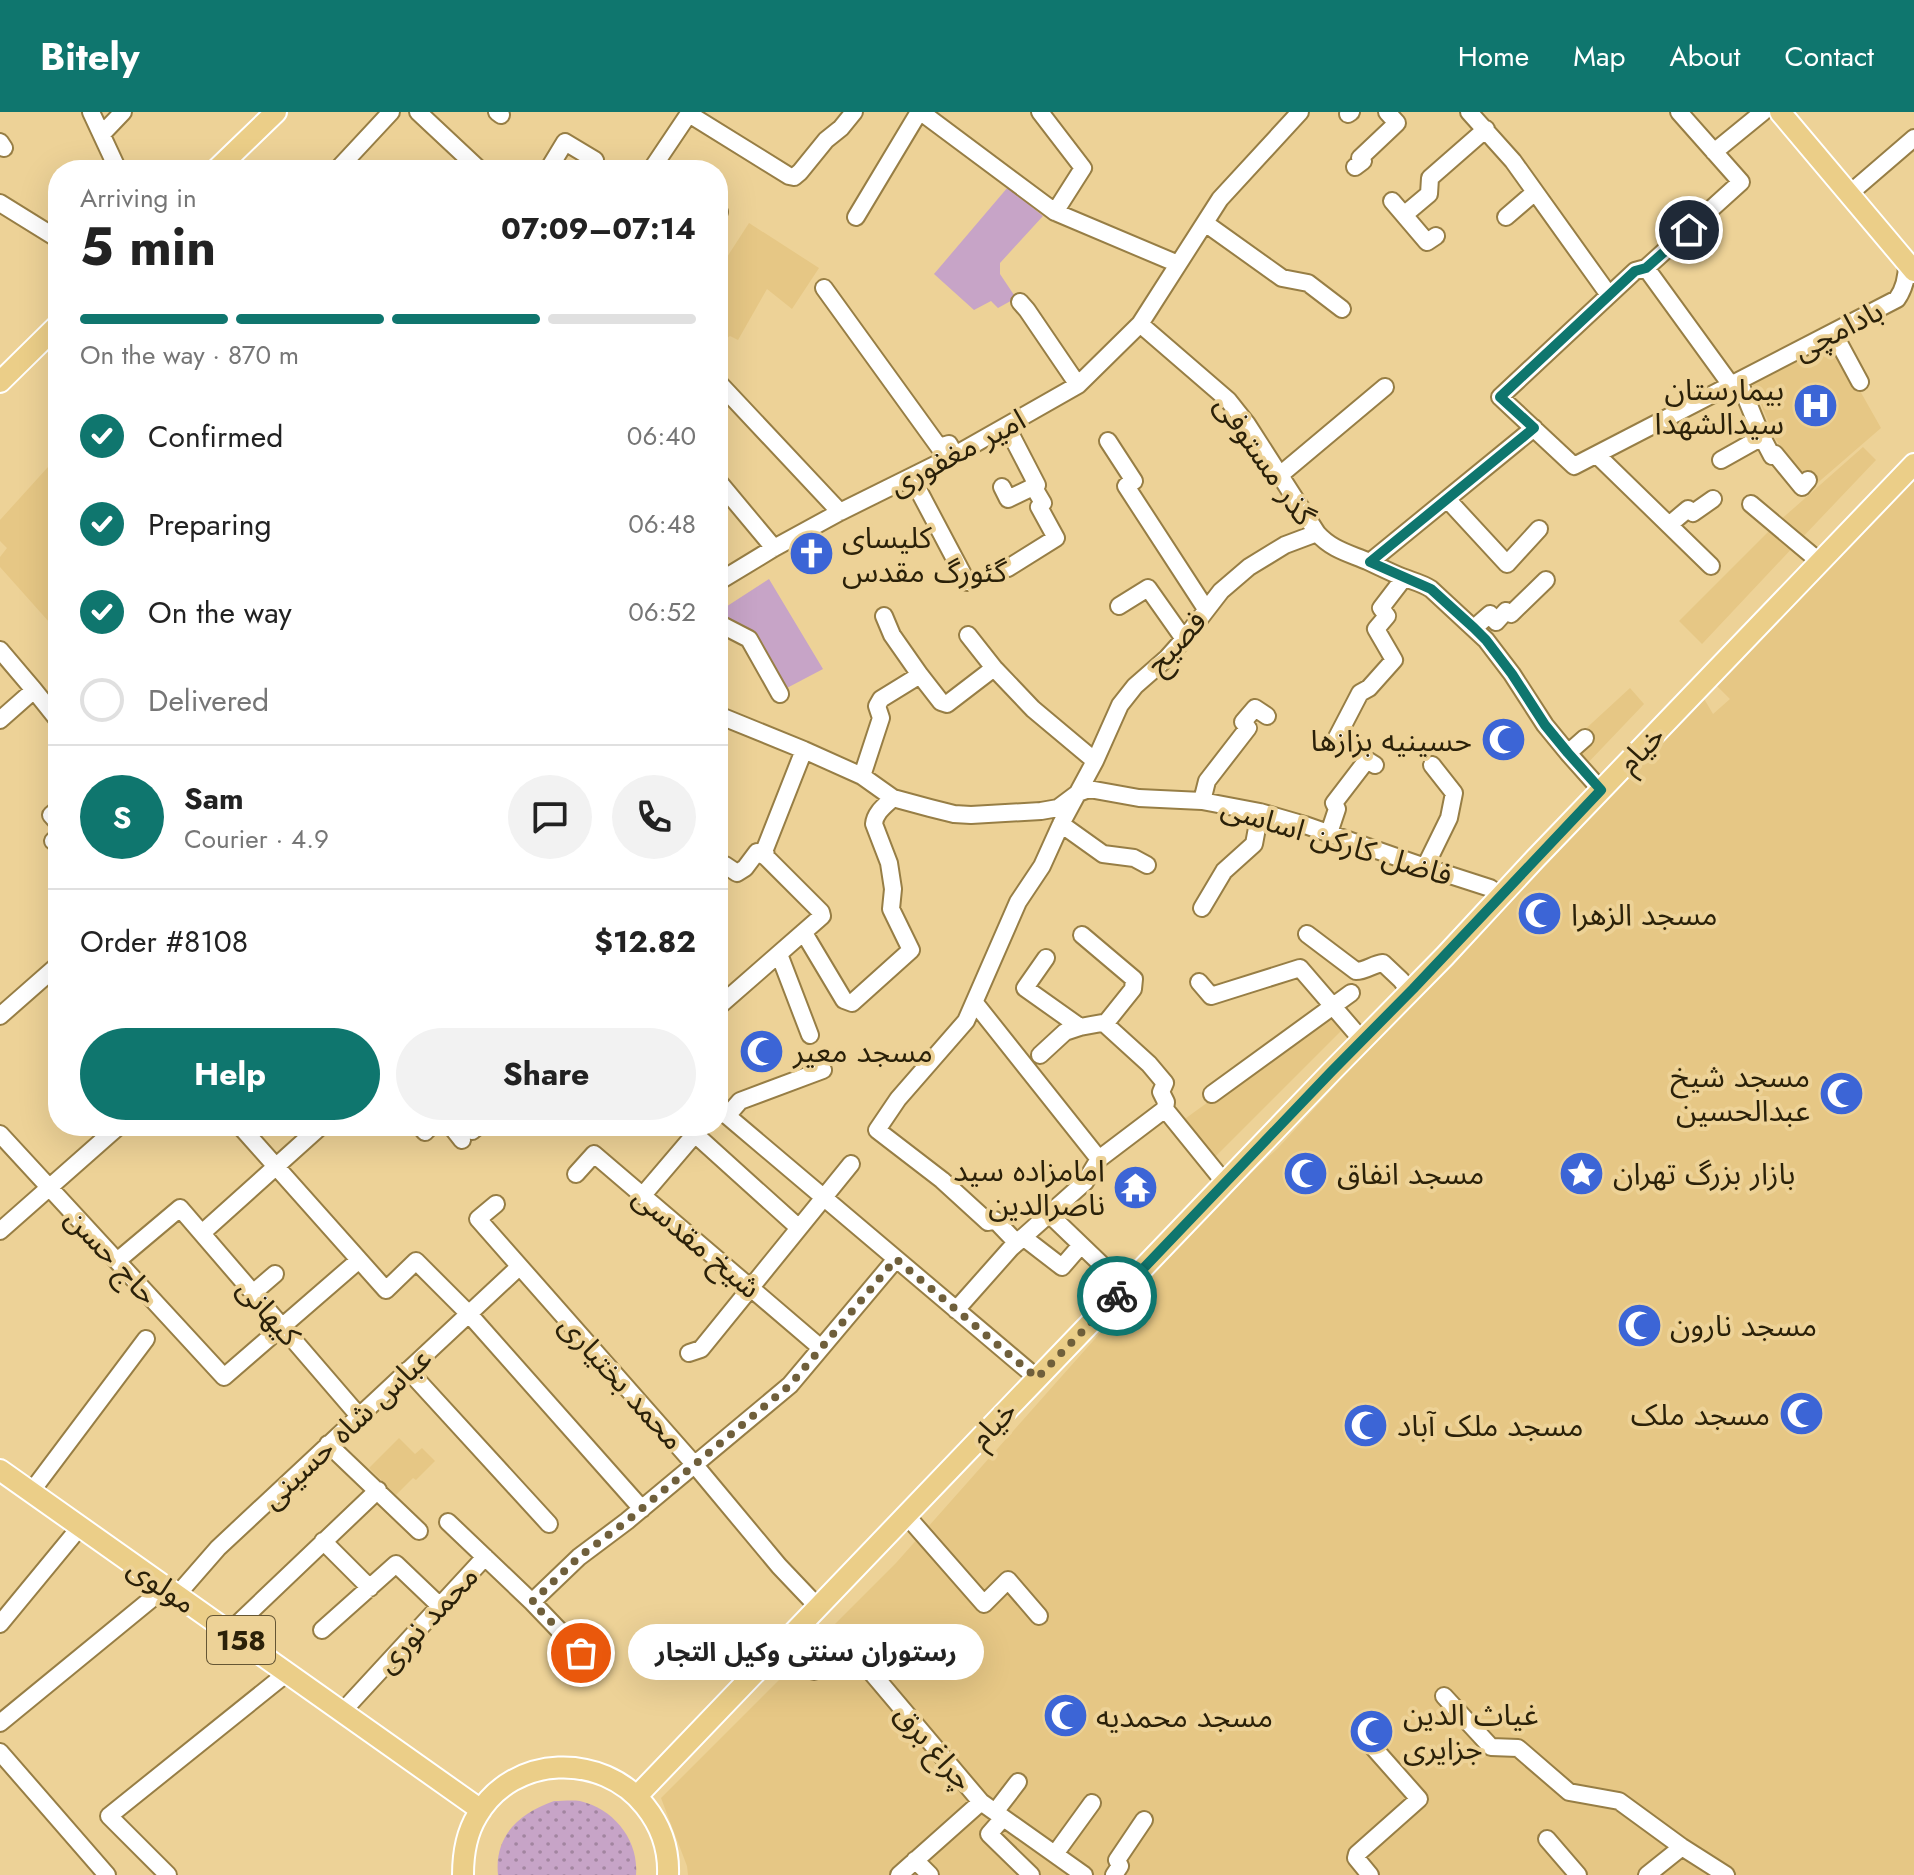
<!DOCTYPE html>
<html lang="en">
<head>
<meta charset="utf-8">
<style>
	body { margin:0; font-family:Jost,"Noto Sans Arabic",sans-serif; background:#f2f2f2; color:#222; height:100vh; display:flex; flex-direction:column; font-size:30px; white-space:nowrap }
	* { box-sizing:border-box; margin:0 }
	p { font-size:26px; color:#767676 }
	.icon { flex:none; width:44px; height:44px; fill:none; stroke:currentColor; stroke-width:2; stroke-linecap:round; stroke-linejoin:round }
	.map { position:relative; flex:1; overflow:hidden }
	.drawer { position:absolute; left:48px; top:48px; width:680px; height:976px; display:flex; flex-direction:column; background:#fff; border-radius:32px; box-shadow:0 8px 32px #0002 }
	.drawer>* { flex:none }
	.pin { position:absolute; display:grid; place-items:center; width:68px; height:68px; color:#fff; margin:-34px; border:4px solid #fff; border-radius:50%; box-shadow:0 2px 8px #0007 }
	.courier { position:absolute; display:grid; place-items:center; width:80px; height:80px; margin:-40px; border:6px solid #0f766e; border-radius:50%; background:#fff; color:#222; box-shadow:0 2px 10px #0007 }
	.bubble { position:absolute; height:56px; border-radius:28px; background:#fff; box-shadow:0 8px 32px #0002; font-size:26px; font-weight:700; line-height:56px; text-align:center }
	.summary em { font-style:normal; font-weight:700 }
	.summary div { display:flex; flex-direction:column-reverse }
	.summary { display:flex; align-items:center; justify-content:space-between; height:136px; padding:0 32px }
	h1 { font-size:52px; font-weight:700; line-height:60px }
	.bar { display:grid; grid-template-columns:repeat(4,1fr); gap:12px 8px; align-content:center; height:96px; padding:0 32px }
	.bar i { height:10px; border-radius:6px; background:#e0e0e0 }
	.bar .active { background:#0f766e }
	.bar p { grid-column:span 4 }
	.line { display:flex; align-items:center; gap:20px; padding:0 32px; border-top:2px solid #e0e0e0 }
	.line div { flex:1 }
	.round { display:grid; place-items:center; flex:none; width:84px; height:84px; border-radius:42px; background:#f2f2f2 }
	ol { padding:0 32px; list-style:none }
	li { display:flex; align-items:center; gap:24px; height:88px }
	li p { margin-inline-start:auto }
	li .icon { padding:8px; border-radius:50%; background:#0f766e; color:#fff; stroke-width:4 }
	li:last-child { color:#767676 }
	li i { width:44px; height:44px; border:4px solid #e0e0e0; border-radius:50% }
	.primary-button { display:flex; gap:16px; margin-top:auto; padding:16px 32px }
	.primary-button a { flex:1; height:92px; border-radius:48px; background:#0f766e; color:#fff; font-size:32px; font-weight:700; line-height:92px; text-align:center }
	.primary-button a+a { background:#f2f2f2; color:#222 }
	header { display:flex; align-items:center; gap:48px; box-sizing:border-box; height:112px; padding:0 40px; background:#0f766e; color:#fff }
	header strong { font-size:38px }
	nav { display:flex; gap:44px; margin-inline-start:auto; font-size:28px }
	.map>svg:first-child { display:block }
</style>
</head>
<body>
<header>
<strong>Bitely</strong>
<nav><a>Home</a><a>Map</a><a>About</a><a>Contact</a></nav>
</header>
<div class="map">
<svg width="1914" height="1763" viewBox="0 0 1914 1763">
	<defs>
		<pattern id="grass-dots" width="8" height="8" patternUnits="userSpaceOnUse" patternTransform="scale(2)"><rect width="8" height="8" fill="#c7a4c7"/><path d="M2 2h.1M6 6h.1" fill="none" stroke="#a285a0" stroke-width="1.8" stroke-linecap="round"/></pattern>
	</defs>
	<rect width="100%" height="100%" fill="#edd297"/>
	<path fill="#e6c785" d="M749,111l70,45 -27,41 -25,-20 -29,51 -8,-4 -12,8v-73z
		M1833,231l48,85 -67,58 -38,-46 -24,-57z
		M1863,335l13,13 -77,81 -22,-18z
		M58,344v176l-58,-65v-10l7,-9 -7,-7v-21z
		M1914,368v1395h-1226l-1,-9 -26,-68 235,-235 268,-302 60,-63 54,-50 69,-75 77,-86 279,-290 10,17 17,-15 -14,-14 113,-119z
		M1774,414l22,18 -94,100 -23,-23z
		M1630,576l14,16 -60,63 -17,-21z
		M1333,899l13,15 -134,134 -30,-39z
		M399,1326l16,16 7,-6 13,13 -19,19 -3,-2 -17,17 -27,-27z"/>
	<path fill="url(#grass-dots)" d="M554,1689c8,0 18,-1 26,0 34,8 59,39 56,74h-138c-4,-40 22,-62 56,-74z"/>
	<path fill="#c7a4c7" d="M1008,75l35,29 -43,47v11l16,24 -18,10 -7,-7 -17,9 -40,-36z
		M769,467l54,90 -38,20 -31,-55 -36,-15v-7z"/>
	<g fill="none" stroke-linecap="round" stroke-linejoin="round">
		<defs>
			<path id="minor" d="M91,0l27,58
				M418,0l62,58
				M497,0l4,3
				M921,0l134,100 123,52
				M1040,0l43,56 -28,44
				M1469,0l44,49 96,134
				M1679,0l62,70 -95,86 -11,3 -135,126 74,69 323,-167c8,-11 10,-22 10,-36
				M689,2l100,62 5,1 6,-5 26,-32 15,-12 13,-16
				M1348,2l3,-2
				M102,22l21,-22
				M0,30l4,6
				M1714,40l49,-40
				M1355,55l8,-6 -3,-3 37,-35 -10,-11
				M337,58l54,-58
				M548,58l17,-28 30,18
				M651,58l39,-58
				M1849,82l65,-56
				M1392,89l12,14
				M0,91l58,36
				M718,102l1,-2
				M856,105l63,-105
				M1506,105l29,-25
				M1205,111l77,55 26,5 34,26
				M1436,124l-9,6 -23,-27 25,-21 1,-16 56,-49
				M1646,156l85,117
				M824,176l115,159 10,-3 6,11
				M1020,190l7,8 51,75
				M1140,212l88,76 19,24 70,109c14,16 31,20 50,28 11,5 23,11 35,16 10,4 20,6 29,12l55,51 26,34 33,51 23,28 33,37
				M1833,220l27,50
				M1739,269l23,56 10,19 3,-2 27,33 6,-7
				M718,270l122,130
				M1108,329l26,40 -8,5 80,123
				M1597,343l114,111
				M1721,348l41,-23
				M1280,363l105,-88
				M912,366l55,104
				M718,369l56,67
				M1002,375l6,12 29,-14 -30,-58
				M1447,387l60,65 32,-35
				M1751,392l69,58
				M1669,413l19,-16 5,4 20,-14
				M1370,450l164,-134
				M1008,456l48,-30 -17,-31 4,-4 -10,-17
				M718,470l56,-34 66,-36 115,-57 123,-70 62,-61 80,-125 80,-87
				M1119,494l29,-18 36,51
				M884,504l8,19 28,40
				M718,511l31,16 31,55
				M1474,516l16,-14 6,8 10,-11 5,3 35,-34
				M968,523l26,33 39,41 62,52
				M0,538l34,40
				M718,603l86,35 58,26 31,22 37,10 24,6 17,1 70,-4 17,-3 20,-15 11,-4 50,9 63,3 58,11 45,13 120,42 65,21 11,8
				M0,608l34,-30 24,30
				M1335,629l25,-48 9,-5 25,-28 -18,-31 11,-13 -6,-8 23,-30
				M1568,641l17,-15
				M862,664l19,-58 -4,-12 4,-7 39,-24 21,27 6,2 47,-36
				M1202,689l5,-20 41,-53 -5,-6 12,-14 12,8
				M58,697l-7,6 7,8
				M1061,712l42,30 31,4 13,7
				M1329,721l8,-24 -3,-6 33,-43 8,5
				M53,729l5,-4
				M718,751l7,2 12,8 8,-5 12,-16 9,5
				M1425,755l24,-49 5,-25 -22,-28
				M1202,796l22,-37 30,-27 6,-32
				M804,821l40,67 8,3 59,-53 -20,-41 2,-20 -4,-26 -15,-39c1,-12 12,-19 19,-26
				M1307,822l49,37c10,0 17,-7 27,-8l18,17 9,12
				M1082,823l52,44 -1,10 -28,35
				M779,842l31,81
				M1046,846l-21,30 55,39
				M1199,870l12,14 89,-28 62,72
				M975,891l124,156
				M718,895l104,-91 -1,-4 -55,-55 -1,-8 39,-99
				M0,904l58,-51
				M1040,943l25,-23 15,-5 22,-4 3,1 44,40 16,19 -4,9 5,10 -1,7 60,74
				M1212,982l139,-101
				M718,996l319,270
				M727,1004l13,-15 83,-31
				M240,1014l146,164 30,-29 53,53 173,195
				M420,1014l5,6 6,-6
				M451,1014l11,14
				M686,1014l113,102
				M472,1019l6,-5
				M0,1022l224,243 135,-117
				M576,1062l18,-20 227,194
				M643,1083l52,-61
				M496,1092l-18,15 216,245 85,102 39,41
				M1049,1102l76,73
				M0,1119l119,-105
				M202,1121l119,-107
				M1023,1125l39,30 19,-22
				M1017,1131l-22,-23 -7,2 -46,-42 -65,-50 21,-31 68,-78 52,-119 24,-36 19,-42 34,-63 25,-56 15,-19 32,-28 17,-19 37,-48 28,-24 36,-22 32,-12
				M117,1149l63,-53 179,208
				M253,1181l22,-19
				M956,1198l55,-62 74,-66 14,-23 66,-50
				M689,1241l12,-4 13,-16 137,-169
				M408,1258l141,154
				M328,1332l91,87
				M31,1380l115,-153
				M906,1403l78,89 24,-24 31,36
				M448,1410l84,80 49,51
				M323,1429l47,47
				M177,1483l41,-47 301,-281
				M532,1490l47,-45 48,-36 163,-136 106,-126
				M0,1512l80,-97
				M322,1518l74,-66 44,42
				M229,1520l149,-142
				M814,1559l30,-31 137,162 -82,73
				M1444,1584l47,51 27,1 51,44 50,9 63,46 44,28
				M342,1600l143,-155
				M0,1611l166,-136
				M0,1640l107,123
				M981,1690l103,73
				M995,1700l23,-30
				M1003,1706l-14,16 42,41
				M1547,1727l31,36
				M1055,1742l37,-51
				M915,1748l15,15
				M168,1763l-59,-59 178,-143
				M1114,1763l6,-9 -3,-6 27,-40
				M1370,1763l-14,-17 1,-4 62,-55 -46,-52
				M1647,1763l35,-28"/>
			<path id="major" d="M1780,0l134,159
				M216,58l60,-58
				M0,270l58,-57
				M0,1358l481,340
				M637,1684l695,-725 113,-115 90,-97 379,-395
				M463,1763c0,-21 3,-41 14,-59 36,-62 125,-64 168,-10 16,20 24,44 23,69"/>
		</defs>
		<use href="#minor" stroke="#977e45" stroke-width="20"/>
		<use href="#major" stroke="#fff" stroke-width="24"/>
		<use href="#minor" stroke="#fff" stroke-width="16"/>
		<use href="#major" stroke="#ebce88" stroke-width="20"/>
	</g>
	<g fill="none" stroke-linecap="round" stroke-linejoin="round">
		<path stroke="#6f5f3b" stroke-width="8" stroke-dasharray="0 14.4" d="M581,1541l-49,-51 47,-45 48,-36 163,-136 106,-126 141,119 80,-82"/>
		<path stroke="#0f766e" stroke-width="10" d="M1117,1184l215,-225 81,-82 188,-199 -33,-37 -23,-28 -33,-51 -26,-34 -12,-12 -43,-39 -61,-27 164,-134 -34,-31 135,-126 11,-3 43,-38"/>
	</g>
	<defs>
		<symbol id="hospital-disc" viewBox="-11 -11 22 22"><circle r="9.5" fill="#3c65d6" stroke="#edd297"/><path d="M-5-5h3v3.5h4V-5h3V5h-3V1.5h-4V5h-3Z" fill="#fff"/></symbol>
		<symbol id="church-disc" viewBox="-11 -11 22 22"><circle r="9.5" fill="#3c65d6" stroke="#edd297"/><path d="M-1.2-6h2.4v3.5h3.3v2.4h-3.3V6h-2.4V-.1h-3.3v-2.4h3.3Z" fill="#fff"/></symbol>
		<symbol id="mosque-disc" viewBox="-11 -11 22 22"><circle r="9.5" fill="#3c65d6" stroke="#edd297"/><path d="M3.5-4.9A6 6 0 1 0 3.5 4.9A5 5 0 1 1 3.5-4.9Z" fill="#fff"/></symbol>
		<symbol id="sight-disc" viewBox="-11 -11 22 22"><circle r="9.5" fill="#3c65d6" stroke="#edd297"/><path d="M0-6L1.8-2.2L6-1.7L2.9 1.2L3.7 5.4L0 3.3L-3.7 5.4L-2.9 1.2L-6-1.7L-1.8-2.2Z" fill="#fff"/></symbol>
		<symbol id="temple-disc" viewBox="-11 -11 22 22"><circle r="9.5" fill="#3c65d6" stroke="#edd297"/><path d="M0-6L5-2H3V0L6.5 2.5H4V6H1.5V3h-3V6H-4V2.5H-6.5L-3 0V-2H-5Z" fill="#fff"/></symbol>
	</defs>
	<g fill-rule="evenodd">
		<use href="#hospital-disc" x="1790" y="268" width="51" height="51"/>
		<use href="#church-disc" x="786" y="416" width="51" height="51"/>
		<use href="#mosque-disc" x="1478" y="602" width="51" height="51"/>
		<use href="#mosque-disc" x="1514" y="776" width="51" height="51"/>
		<use href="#mosque-disc" x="736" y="914" width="51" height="51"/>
		<use href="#mosque-disc" x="1816" y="956" width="51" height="51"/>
		<use href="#mosque-disc" x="1280" y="1036" width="51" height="51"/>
		<use href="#sight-disc" x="1556" y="1036" width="51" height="51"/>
		<use href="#temple-disc" x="1110" y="1050" width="51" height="51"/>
		<use href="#mosque-disc" x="1614" y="1188" width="51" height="51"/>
		<use href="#mosque-disc" x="1776" y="1276" width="51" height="51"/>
		<use href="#mosque-disc" x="1340" y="1288" width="51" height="51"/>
		<use href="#mosque-disc" x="1040" y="1578" width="51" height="51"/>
		<use href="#mosque-disc" x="1346" y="1594" width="51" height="51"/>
	</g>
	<g text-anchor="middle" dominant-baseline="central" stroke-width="8" stroke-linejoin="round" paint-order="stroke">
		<rect fill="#edd297" stroke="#655634" stroke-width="2" x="207" y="1504" width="68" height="48" rx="6"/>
		<g font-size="28" font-weight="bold" fill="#2b2109">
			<text x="241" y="1528">158</text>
		</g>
		<g font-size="30" fill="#2b2109" stroke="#edd297">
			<text transform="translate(1838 218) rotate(-27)">بادامچی</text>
			<text transform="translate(957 340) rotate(-28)">امیر مغفوری</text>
			<text transform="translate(1265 348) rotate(55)">گذر مستوفی</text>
			<text transform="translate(1176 530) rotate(-48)">فصیح</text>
			<text transform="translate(1641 637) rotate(-46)">خیام</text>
			<text transform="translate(1337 729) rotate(17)">فاضل کارکن اساسی</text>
			<text transform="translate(697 1130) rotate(40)">شیخ مقدسی</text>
			<text transform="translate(112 1144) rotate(47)">حاج حسن</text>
			<text transform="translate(269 1200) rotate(49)">کیهانی</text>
			<text transform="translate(622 1270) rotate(48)">محمد بختیاری</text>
			<text transform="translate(993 1312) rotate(-46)">خیام</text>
			<text transform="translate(346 1316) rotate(-43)">عباس شاه حسینی</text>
			<text transform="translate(162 1473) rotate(35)">مولوی</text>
			<text transform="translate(427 1507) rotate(-47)">محمد نوری</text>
			<text transform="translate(934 1635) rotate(49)">چراغ برق</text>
		</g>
		<g font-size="30" fill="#2b2109" stroke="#edd297" text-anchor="start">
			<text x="1784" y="277" text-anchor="end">بیمارستان<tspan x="1784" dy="34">سیدالشهدا</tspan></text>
			<text x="842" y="425">کلیسای<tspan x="842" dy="34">گئورگ مقدس</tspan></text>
			<text x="1472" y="628" text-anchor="end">حسینیه بزازها</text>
			<text x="1571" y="802">مسجد الزهرا</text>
			<text x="793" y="939">مسجد معیر</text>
			<text x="1810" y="964" text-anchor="end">مسجد شیخ<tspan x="1810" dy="34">عبدالحسین</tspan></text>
			<text x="1105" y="1058" text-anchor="end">امامزاده سید<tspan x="1105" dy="34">ناصرالدین</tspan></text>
			<text x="1337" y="1061">مسجد انفاق</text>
			<text x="1613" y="1061">بازار بزرگ تهران</text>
			<text x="1670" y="1213">مسجد نارون</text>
			<text x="1770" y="1302" text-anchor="end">مسجد ملک</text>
			<text x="1397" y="1313">مسجد ملک آباد</text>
			<text x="1403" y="1602">غیاث الدین<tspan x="1403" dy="34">جزایری</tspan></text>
			<text x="1096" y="1604">مسجد محمدیه</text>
		</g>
	</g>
</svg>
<div class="pin" style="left:581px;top:1541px;background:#ea580c"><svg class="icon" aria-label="bag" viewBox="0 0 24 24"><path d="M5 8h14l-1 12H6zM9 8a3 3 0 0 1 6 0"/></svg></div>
<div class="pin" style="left:1689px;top:118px;background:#1f2937"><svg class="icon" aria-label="home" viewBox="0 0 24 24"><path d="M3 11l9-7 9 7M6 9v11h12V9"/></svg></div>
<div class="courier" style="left:1117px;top:1184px"><svg class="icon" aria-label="bike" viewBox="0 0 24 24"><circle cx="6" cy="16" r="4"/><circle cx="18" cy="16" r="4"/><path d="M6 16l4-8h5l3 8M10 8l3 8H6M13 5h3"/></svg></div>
<div class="bubble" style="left:628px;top:1512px;width:356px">رستوران سنتی وکیل التجار</div>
<section class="drawer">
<div class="summary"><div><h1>5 min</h1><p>Arriving in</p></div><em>07:09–07:14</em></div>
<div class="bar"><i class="active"></i><i class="active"></i><i class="active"></i><i></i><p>On the way · 870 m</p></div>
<ol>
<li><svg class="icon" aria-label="check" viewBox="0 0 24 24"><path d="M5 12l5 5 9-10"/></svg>Confirmed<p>06:40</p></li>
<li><svg class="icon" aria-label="check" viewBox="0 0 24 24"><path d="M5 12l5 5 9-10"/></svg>Preparing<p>06:48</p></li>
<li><svg class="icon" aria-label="check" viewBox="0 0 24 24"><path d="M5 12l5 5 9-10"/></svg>On the way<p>06:52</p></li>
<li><i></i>Delivered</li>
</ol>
<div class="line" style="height:144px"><b class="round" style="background:#0f766e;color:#fff">S</b><div><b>Sam</b><p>Courier · 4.9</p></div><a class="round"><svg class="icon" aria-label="chat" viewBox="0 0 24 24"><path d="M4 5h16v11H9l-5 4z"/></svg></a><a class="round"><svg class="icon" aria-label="phone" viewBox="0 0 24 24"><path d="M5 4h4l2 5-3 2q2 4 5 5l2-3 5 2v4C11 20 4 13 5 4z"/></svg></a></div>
<div class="line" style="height:104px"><div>Order #8108</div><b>$12.82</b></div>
<div class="primary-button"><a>Help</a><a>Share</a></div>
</section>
</div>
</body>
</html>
